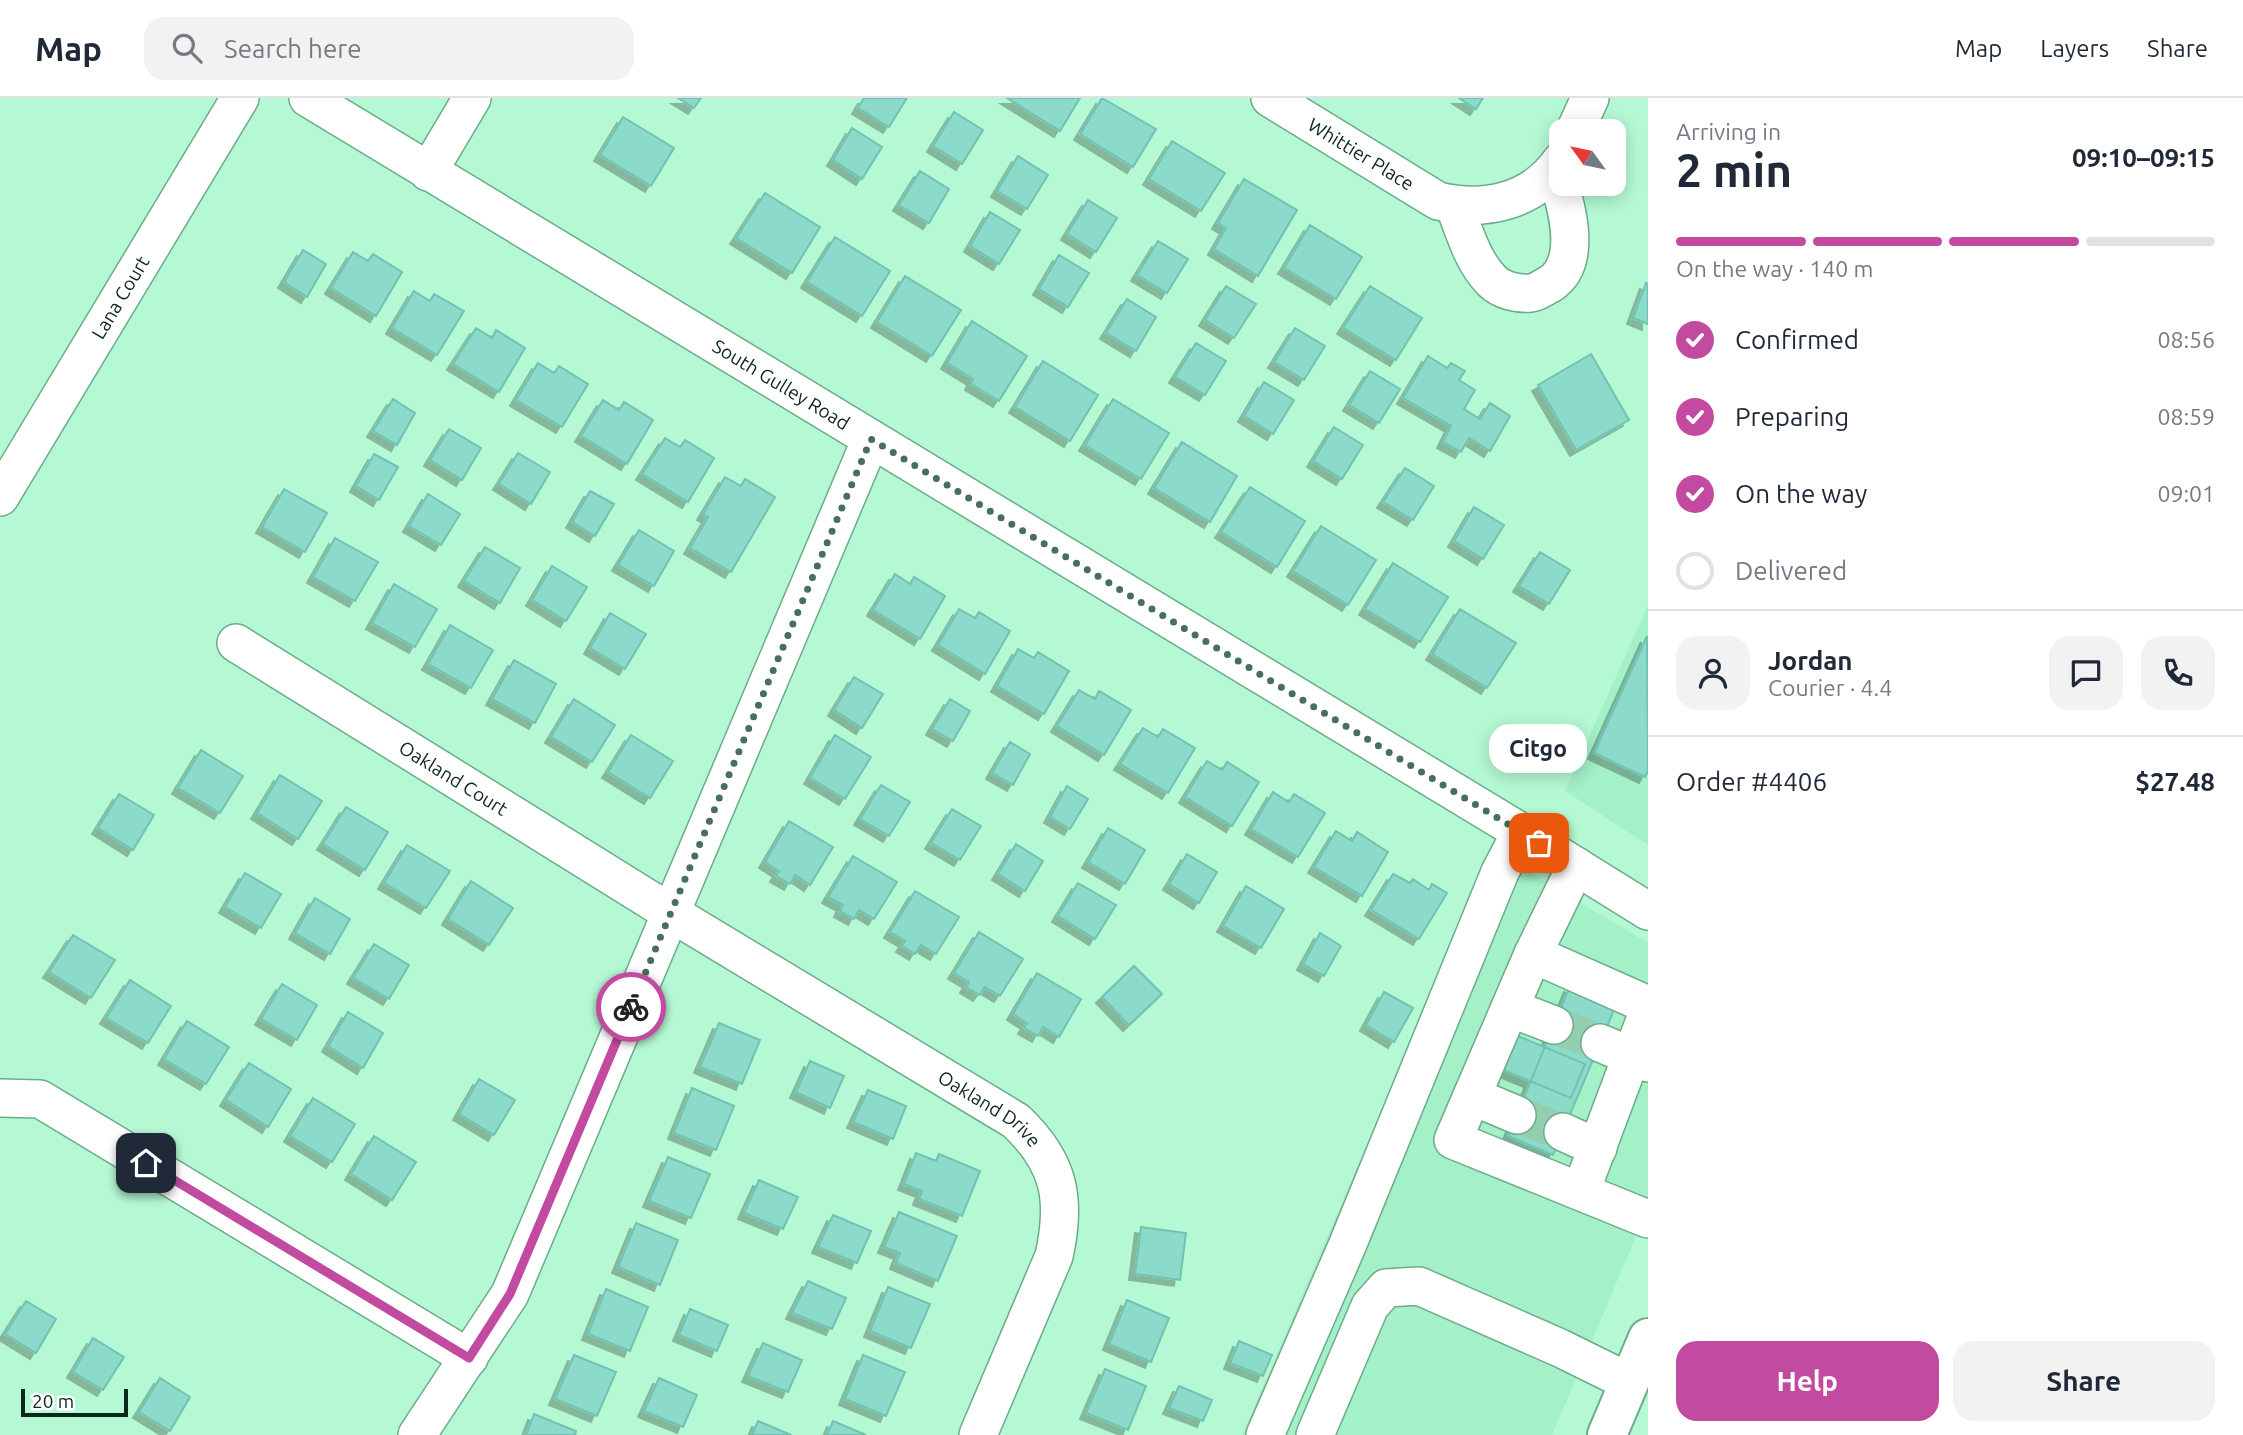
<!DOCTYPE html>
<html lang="en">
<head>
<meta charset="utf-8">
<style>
	body { margin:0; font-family:Ubuntu,sans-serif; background:#f2f2f3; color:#1f2937; height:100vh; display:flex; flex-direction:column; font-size:26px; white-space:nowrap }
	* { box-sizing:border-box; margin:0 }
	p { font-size:23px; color:#747a83 }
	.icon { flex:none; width:38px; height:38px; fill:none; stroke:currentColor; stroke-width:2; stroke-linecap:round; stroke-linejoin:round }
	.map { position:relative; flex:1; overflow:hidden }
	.panel { display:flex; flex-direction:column; background:#fff; width:595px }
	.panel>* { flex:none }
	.needle { width:46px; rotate:303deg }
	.tools { position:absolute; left:1549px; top:21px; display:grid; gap:14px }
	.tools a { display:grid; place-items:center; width:77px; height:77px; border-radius:14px; background:#fff; box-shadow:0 4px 18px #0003; font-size:35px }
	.scale { position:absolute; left:21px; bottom:18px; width:107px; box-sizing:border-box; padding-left:7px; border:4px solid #0b271a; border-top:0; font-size:19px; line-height:24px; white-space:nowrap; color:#0b271a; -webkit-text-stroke:5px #fff; paint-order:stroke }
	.pin { position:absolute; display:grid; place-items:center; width:60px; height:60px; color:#fff; margin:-30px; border-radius:14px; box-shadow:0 4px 10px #0006 }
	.courier { position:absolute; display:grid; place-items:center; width:70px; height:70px; margin:-35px; border:5px solid #c24ba1; border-radius:50%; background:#fff; color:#222; box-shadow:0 2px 9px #0007 }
	.bubble { position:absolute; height:49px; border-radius:21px; background:#fff; box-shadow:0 4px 18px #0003; font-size:23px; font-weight:600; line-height:49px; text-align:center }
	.overview em { font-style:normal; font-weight:600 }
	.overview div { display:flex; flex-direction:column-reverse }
	.overview { display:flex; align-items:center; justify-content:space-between; height:119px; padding:0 28px }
	h1 { font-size:46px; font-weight:600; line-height:52px }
	.bar { display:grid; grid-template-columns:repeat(4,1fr); gap:10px 7px; align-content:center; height:84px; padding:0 28px }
	.bar i { height:9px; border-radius:5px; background:#e0e1e3 }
	.bar .active { background:#c24ba1 }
	.bar p { grid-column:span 4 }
	.line { display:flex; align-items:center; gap:18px; padding:0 28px; border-top:2px solid #e0e1e3 }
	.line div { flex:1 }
	.round { display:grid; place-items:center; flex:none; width:74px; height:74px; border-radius:21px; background:#f2f2f3 }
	ol { padding:0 28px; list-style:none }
	li { display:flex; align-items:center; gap:21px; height:77px }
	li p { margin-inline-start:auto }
	li .icon { padding:7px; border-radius:50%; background:#c24ba1; color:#fff; stroke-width:4 }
	li:last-child { color:#747a83 }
	li i { width:38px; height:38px; border:4px solid #e0e1e3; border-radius:50% }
	.cta { display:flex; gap:14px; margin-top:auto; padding:14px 28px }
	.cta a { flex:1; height:80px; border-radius:21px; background:#c24ba1; color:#fff; font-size:28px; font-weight:600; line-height:80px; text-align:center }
	.cta a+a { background:#f2f2f3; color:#1f2937 }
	header { display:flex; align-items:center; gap:42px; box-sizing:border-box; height:98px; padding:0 35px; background:#fff; border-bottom:2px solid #e0e1e3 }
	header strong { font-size:33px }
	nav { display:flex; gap:38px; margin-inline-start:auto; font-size:24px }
	.search { width:490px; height:63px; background:#f2f2f3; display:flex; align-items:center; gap:18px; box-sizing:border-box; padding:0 24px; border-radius:21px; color:#747a83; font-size:26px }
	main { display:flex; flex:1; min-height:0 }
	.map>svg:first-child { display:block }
</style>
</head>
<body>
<header>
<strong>Map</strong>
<div class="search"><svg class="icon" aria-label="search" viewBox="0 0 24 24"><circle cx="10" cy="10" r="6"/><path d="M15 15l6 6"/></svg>Search here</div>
<nav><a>Map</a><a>Layers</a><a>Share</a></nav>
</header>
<main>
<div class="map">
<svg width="1648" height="1337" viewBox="0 0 1648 1337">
	<defs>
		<filter id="shadow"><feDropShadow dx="-6" dy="6" stdDeviation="0" flood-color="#0004"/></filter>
	</defs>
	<rect width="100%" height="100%" fill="#b5f9d4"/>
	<path fill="#a4f0c7" d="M1648,507v240l-83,-54z
		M1493,752l155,93v265l-96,227h-310z"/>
	<path fill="#8bdaca" stroke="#70c2b2" stroke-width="2" filter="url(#shadow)" d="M678,0h23l-7,10z
		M864,0h43l-18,29 -31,-19z
		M1007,0h73l-20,33z
		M1102,0l54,31 -23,38 -53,-33z
		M1459,0h24l-7,11z
		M954,14l29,18 -21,34 -29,-18z
		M623,19l51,31 -23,38 -51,-31z
		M852,30l30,19 -20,32 -29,-19z
		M1172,43l53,32 -24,38 -52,-32z
		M1018,58l30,19 -21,34 -30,-18z
		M920,73l29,18 -20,34 -30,-18z
		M1244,81l53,31 -39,66 -44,-27 12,-21 -8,-5z
		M765,95l55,34 -28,46 -56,-35z
		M1088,102l29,18 -21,34 -29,-18z
		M990,114l30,18 -21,34 -29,-18z
		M1310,127l52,32 -26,42 -52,-31z
		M835,139l55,34 -28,45 -55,-34z
		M1158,143l30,18 -21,34 -30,-18z
		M303,152l23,14 -19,33 -23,-15z
		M353,154l15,9 5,-7 29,18 -26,44 -45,-28z
		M1059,157l30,18 -21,34 -29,-18z
		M905,178l56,34 -29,46 -55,-34z
		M1646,185l2,1v40l-15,-6z
		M1226,188l30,18 -22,34 -29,-18z
		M1370,188l52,32 -26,42 -53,-32z
		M414,193l16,10 4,-7 30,17 -27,44 -45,-27z
		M1127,201l29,18 -20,34 -30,-18z
		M972,223l55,35 -28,45 -28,-17 2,-5 -26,-16z
		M476,230l16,10 4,-8 29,18 -26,44 -46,-28z
		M1295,230l30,18 -21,34 -30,-18z
		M1196,245l30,18 -21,34 -30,-18z
		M1591,256l38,66 -53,30 -38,-65z
		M1428,258l19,12 4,-5 14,8 -6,9 16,10 -11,19 16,10 10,-16 20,13 -20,35 -21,-13 -8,14 -18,-10 8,-16 -48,-28z
		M1043,263l55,34 -28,46 -55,-34z
		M538,265l16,10 5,-7 29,18 -26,43 -46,-27z
		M1370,273l30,18 -21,34 -30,-18z
		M1264,284l30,18 -21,34 -29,-18z
		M393,301l22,14 -18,32 -24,-14z
		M1113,301l56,34 -28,46 -56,-34z
		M603,302l16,10 5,-8 29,18 -26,44 -46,-28z
		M1334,329l29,18 -21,34 -29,-18z
		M449,331l32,19 -19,32 -32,-20z
		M665,340l15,9 5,-7 29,18 -26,44 -46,-28z
		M1182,344l55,34 -27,46 -56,-34z
		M518,355l32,19 -19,32 -32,-20z
		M374,356l24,13 -19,33 -23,-14z
		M1405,370l29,18 -21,34 -30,-18z
		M725,379l16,9 4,-7 30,18 -44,75 -41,-24 18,-31 -5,-3z
		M1250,389l55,34 -28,46 -56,-35z
		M284,391l43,24 -22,39 -43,-25z
		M590,393l24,13 -19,32 -23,-14z
		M428,396l32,20 -19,31 -32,-19z
		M1474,409l30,18 -21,34 -29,-18z
		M1321,428l55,34 -28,45 -55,-34z
		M639,432l35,21 -20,35 -36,-21z
		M335,440l43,24 -23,39 -42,-24z
		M485,449l35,21 -20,35 -36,-22z
		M1540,454l30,18 -21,34 -30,-18z
		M1393,465l55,34 -28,45 -55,-33z
		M552,468l35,21 -21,34 -34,-21z
		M895,476l15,10 4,-7 31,19 -25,43 -47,-29z
		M394,486l43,25 -22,38 -43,-24z
		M959,511l16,9 4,-6 31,19 -25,43 -47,-29z
		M1460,511l56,34 -29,45 -55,-34z
		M610,515l36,21 -21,35 -35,-21z
		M450,527l43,25 -22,38 -43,-24z
		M1647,538l1,135 -3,6 -51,-24z
		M1018,551l16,9 4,-6 31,19 -25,43 -47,-28z
		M514,562l42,24 -21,39 -43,-24z
		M854,579l29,17 -21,34 -28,-18z
		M1079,592l16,9 4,-8 32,19 -27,45 -47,-29z
		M574,601l41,26 -23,37 -41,-25z
		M950,601l20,12 -17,30 -21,-12z
		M1143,630l15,9 5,-8 32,19 -27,45 -48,-29z
		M631,637l42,26 -23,37 -42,-26z
		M835,637l36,22 -26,42 -35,-21z
		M1010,644l20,12 -17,31 -21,-12z
		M201,652l42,26 -23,37 -42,-25z
		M1207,663l15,9 5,-8 32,20 -27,44 -47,-29z
		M280,677l42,26 -24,38 -41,-26z
		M881,687l29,17 -21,34 -29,-17z
		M1067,688l21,13 -18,30 -20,-12z
		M1273,694l16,10 5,-8 31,19 -27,44 -47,-28z
		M119,696l35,21 -21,35 -35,-22z
		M346,709l42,25 -23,38 -42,-26z
		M952,711l29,17 -21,34 -29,-17z
		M789,723l44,26 -23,38 -15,-10 -5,9 -14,-8 3,-5 -14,-9z
		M1108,730l37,22 -20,34 -37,-22z
		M1336,733l16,10 5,-9 31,20 -26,44 -48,-29z
		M1016,746l27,17 -18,30 -27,-17z
		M407,747l43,26 -24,37 -42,-25z
		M1187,756l30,18 -18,31 -30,-19z
		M853,758l44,26 -23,37 -15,-9 -5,9 -14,-8 3,-6 -15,-8z
		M245,775l36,21 -20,34 -36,-21z
		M1393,776l17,9 3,-4 16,11 3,-6 15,9 -28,46 -48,-29z
		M471,783l42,27 -24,37 -41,-26z
		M1078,785l38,22 -21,34 -37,-23z
		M1246,788l38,23 -23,39 -38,-22z
		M915,793l44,26 -23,37 -15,-9 -6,9 -13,-8 3,-5 -15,-9z
		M315,800l35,21 -20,35 -35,-21z
		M979,834l44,27 -23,37 -15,-9 -6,8 -13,-8 3,-5 -15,-9z
		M1320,835l21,13 -17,30 -21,-12z
		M73,837l42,25 -24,38 -42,-26z
		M374,846l35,21 -20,34 -36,-21z
		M1134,868l28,28 -33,31 -27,-28z
		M1037,875l44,26 -22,38 -16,-10 -5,9 -14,-8 3,-5 -14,-9z
		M130,882l41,26 -23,37 -42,-25z
		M282,886l35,21 -20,35 -36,-21z
		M1570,888l46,19 -63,150 -45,-19z
		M1384,894l29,16 -19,34 -28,-17z
		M348,914l35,21 -20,35 -35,-22z
		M187,923l42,26 -23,37 -42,-25z
		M719,925l41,17 -18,44 -42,-17z
		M1518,938l67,28 -14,34 -68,-28z
		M810,963l34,15 -14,32 -34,-16z
		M249,965l42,26 -23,38 -42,-27z
		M479,981l36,21 -21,35 -35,-21z
		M692,990l42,18 -18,44 -42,-17z
		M868,992l38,16 -13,33 -40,-17z
		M313,1000l42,26 -23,38 -42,-26z
		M374,1038l42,26 -24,38 -41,-26z
		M916,1055l20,8 3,-7 41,17 -18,45 -43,-17 3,-8 -18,-7z
		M668,1059l42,17 -19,44 -42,-17z
		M759,1082l39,17 -15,32 -39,-16z
		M899,1114l58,24 -19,45 -42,-18 4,-10 -16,-6z
		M833,1117l38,16 -14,32 -39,-16z
		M636,1125l42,17 -18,45 -42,-18z
		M1141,1129l45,6 -6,47 -45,-6z
		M808,1183l38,17 -14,31 -40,-16z
		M888,1189l42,17 -19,44 -41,-17z
		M606,1191l42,18 -18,44 -42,-17z
		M1127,1202l42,18 -18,44 -42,-18z
		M26,1203l30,18 -20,34 -31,-19z
		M690,1211l38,16 -11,26 -38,-16z
		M93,1240l31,19 -21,33 -30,-18z
		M1239,1243l33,14 -9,21 -33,-13z
		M763,1245l39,17 -14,32 -40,-16z
		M574,1257l42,17 -19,44 -42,-17z
		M863,1257l42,17 -19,44 -41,-17z
		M1105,1271l41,17 -18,44 -42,-17z
		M160,1280l30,19 -20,34 -31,-19z
		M659,1280l38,17 -14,32 -39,-16z
		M1179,1288l33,14 -9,21 -34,-13z
		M534,1316l42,17 -1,4h-49z
		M758,1323l33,14h-39z
		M833,1323l33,14h-39z"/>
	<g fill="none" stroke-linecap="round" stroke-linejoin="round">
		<path stroke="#93cfaf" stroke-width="37" stroke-dasharray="37 18" stroke-linecap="butt" d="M1554,927l46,18
			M1517,1017l46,17"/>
		<defs>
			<g id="minor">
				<path id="s1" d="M308,0l1213,734 127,79"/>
				<path id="s2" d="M1270,0l168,103c47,11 94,1 123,-40"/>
				<path d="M1575,33l15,-33"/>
				<path d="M428,74l44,-74"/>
				<path d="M1454,107c10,25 18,56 38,76 10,10 26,13 39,12 7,-1 13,-6 19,-9 35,-22 15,-84 5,-114"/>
				<path id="s3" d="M0,399l240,-399"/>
				<path id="s4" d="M236,545l435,270 345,208c43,41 51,77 38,135l-76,179"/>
				<path d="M1576,768l-43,88 -80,186 195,79"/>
				<path d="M1533,856l115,51"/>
				<path d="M1510,910l44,17"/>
				<path d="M1600,945l48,20"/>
				<path d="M1472,998l45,19"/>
				<path d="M0,1000l40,1 429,259"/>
				<path d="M1563,1034l35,16"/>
				<path d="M1581,1093l67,-179"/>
				<path d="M417,1337l93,-141 361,-855"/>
				<path d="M1265,1337l82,-189 153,-374 21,-40"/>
				<path d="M1315,1337l55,-129 16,-18 33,-2 141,62 69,34"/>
			</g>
			<path id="major" d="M1607,1337l41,-97"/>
		</defs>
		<use href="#minor" stroke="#6bac8a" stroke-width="40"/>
		<use href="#major" stroke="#6bac8a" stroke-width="42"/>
		<use href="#minor" stroke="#fff" stroke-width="37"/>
		<use href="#major" stroke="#fff" stroke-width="38"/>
	</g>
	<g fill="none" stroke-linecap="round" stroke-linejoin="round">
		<path stroke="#46705b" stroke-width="7" stroke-dasharray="0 12.6" d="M631,909l240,-568 668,404"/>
		<path stroke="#c24ba1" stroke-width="9" d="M146,1065l323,195 41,-64 121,-287"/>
	</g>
	<g text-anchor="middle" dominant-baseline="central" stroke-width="7" stroke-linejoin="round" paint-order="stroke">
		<g font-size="19" fill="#0b271a" stroke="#fff">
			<text stroke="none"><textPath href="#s2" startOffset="107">Whittier Place</textPath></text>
			<text stroke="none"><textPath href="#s3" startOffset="233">Lana Court</textPath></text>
			<text stroke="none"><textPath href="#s1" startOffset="553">South Gulley Road</textPath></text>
			<text stroke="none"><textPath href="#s4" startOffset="256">Oakland Court</textPath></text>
			<text stroke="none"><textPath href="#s4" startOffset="886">Oakland Drive</textPath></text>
		</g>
	</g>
</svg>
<div class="tools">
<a><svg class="needle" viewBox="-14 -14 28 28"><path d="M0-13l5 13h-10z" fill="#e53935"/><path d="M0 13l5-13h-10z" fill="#747a83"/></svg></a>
</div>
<div class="scale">20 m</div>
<div class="pin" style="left:1539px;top:745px;background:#ea580c"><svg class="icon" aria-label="bag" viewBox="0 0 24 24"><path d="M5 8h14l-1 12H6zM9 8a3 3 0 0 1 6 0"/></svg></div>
<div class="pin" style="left:146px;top:1065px;background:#1f2937"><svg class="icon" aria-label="home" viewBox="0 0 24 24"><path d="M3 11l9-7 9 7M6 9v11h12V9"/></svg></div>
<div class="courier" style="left:631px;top:909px"><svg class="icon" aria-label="bike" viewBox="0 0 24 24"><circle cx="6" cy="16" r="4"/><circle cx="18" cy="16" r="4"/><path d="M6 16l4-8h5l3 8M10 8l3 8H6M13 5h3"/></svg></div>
<div class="bubble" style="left:1489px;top:626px;width:98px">Citgo</div>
</div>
<section class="panel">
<div class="overview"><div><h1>2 min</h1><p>Arriving in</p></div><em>09:10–09:15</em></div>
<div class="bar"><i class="active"></i><i class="active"></i><i class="active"></i><i></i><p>On the way · 140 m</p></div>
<ol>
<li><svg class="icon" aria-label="check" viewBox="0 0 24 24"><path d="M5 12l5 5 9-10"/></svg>Confirmed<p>08:56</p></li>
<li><svg class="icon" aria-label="check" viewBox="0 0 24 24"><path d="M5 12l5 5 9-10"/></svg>Preparing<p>08:59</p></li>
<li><svg class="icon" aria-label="check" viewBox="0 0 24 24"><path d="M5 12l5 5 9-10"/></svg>On the way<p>09:01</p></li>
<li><i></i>Delivered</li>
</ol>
<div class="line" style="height:126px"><a class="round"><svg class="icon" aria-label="person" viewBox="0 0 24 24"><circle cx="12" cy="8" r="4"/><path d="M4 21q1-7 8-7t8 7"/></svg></a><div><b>Jordan</b><p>Courier · 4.4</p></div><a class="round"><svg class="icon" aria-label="chat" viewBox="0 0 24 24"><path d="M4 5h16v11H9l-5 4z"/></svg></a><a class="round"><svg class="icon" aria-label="phone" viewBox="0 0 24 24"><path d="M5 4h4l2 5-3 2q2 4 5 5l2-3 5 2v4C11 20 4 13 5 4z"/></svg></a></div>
<div class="line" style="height:91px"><div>Order #4406</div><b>$27.48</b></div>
<div class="cta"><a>Help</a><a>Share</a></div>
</section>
</main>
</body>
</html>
